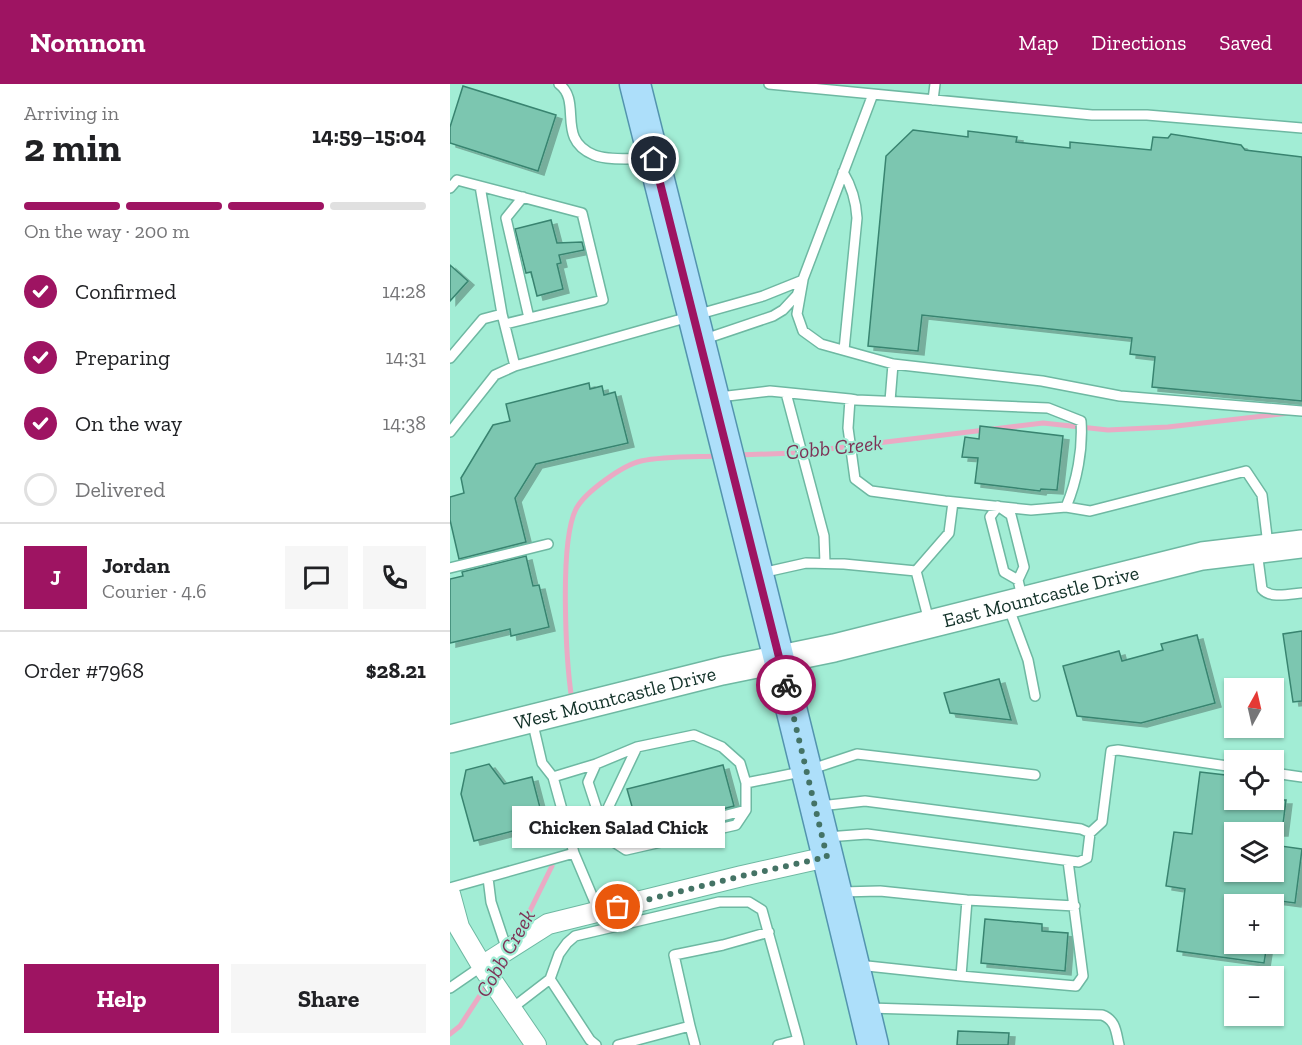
<!DOCTYPE html>
<html lang="en">
<head>
<meta charset="utf-8">
<style>
	body { margin:0; font-family:"Zilla Slab",serif; background:#f6f6f6; color:#202124; height:100vh; display:flex; flex-direction:column; font-size:22px; white-space:nowrap }
	* { box-sizing:border-box; margin:0 }
	p { font-size:20px; color:#757577 }
	.icon { flex:none; width:33px; height:33px; fill:none; stroke:currentColor; stroke-width:2; stroke-linecap:round; stroke-linejoin:round }
	.map { position:relative; flex:1; overflow:hidden }
	.details { display:flex; flex-direction:column; background:#fff; width:450px }
	.details>* { flex:none }
	.needle { width:39px; rotate:8deg }
	.fabs { position:absolute; left:774px; top:594px; display:grid; gap:12px }
	.fabs a { display:grid; place-items:center; width:60px; height:60px; border-radius:0px; background:#fff; box-shadow:0 2px 4px #0004; font-size:30px }
	.pin { position:absolute; display:grid; place-items:center; width:51px; height:51px; color:#fff; margin:-26px; border:3px solid #fff; border-radius:50%; box-shadow:0 2px 6px #0007 }
	.courier { position:absolute; display:grid; place-items:center; width:60px; height:60px; margin:-30px; border:4px solid #9e1462; border-radius:50%; background:#fff; color:#222; box-shadow:0 2px 8px #0007 }
	.bubble { position:absolute; height:42px; border-radius:0px; background:#fff; box-shadow:0 2px 4px #0004; font-size:20px; font-weight:700; line-height:42px; text-align:center }
	.headline em { font-style:normal; font-weight:700 }
	.headline div { display:flex; flex-direction:column-reverse }
	.headline { display:flex; align-items:center; justify-content:space-between; height:102px; padding:0 24px }
	h1 { font-size:39px; font-weight:700; line-height:45px }
	.bar { display:grid; grid-template-columns:repeat(4,1fr); gap:9px 6px; align-content:center; height:72px; padding:0 24px }
	.bar i { height:8px; border-radius:4px; background:#e0e0e0 }
	.bar .active { background:#9e1462 }
	.bar p { grid-column:span 4 }
	.line { display:flex; align-items:center; gap:15px; padding:0 24px; border-top:2px solid #e0e0e0 }
	.line div { flex:1 }
	.round { display:grid; place-items:center; flex:none; width:63px; height:63px; border-radius:0px; background:#f6f6f6 }
	ol { padding:0 24px; list-style:none }
	li { display:flex; align-items:center; gap:18px; height:66px }
	li p { margin-inline-start:auto }
	li .icon { padding:6px; border-radius:50%; background:#9e1462; color:#fff; stroke-width:4 }
	li:last-child { color:#757577 }
	li i { width:33px; height:33px; border:3px solid #e0e0e0; border-radius:50% }
	.action { display:flex; gap:12px; margin-top:auto; padding:12px 24px }
	.action a { flex:1; height:69px; border-radius:0px; background:#9e1462; color:#fff; font-size:24px; font-weight:700; line-height:69px; text-align:center }
	.action a+a { background:#f6f6f6; color:#202124 }
	header { display:flex; align-items:center; gap:36px; box-sizing:border-box; height:84px; padding:0 30px; background:#9e1462; color:#fff }
	header strong { font-size:28px }
	nav { display:flex; gap:33px; margin-inline-start:auto; font-size:21px }
	main { display:flex; flex:1; min-height:0 }
	.map>svg:first-child { display:block }
</style>
</head>
<body>
<header>
<strong>Nomnom</strong>
<nav><a>Map</a><a>Directions</a><a>Saved</a></nav>
</header>
<main>
<section class="details">
<div class="headline"><div><h1>2 min</h1><p>Arriving in</p></div><em>14:59–15:04</em></div>
<div class="bar"><i class="active"></i><i class="active"></i><i class="active"></i><i></i><p>On the way · 200 m</p></div>
<ol>
<li><svg class="icon" aria-label="check" viewBox="0 0 24 24"><path d="M5 12l5 5 9-10"/></svg>Confirmed<p>14:28</p></li>
<li><svg class="icon" aria-label="check" viewBox="0 0 24 24"><path d="M5 12l5 5 9-10"/></svg>Preparing<p>14:31</p></li>
<li><svg class="icon" aria-label="check" viewBox="0 0 24 24"><path d="M5 12l5 5 9-10"/></svg>On the way<p>14:38</p></li>
<li><i></i>Delivered</li>
</ol>
<div class="line" style="height:108px"><b class="round" style="background:#9e1462;color:#fff">J</b><div><b>Jordan</b><p>Courier · 4.6</p></div><a class="round"><svg class="icon" aria-label="chat" viewBox="0 0 24 24"><path d="M4 5h16v11H9l-5 4z"/></svg></a><a class="round"><svg class="icon" aria-label="phone" viewBox="0 0 24 24"><path d="M5 4h4l2 5-3 2q2 4 5 5l2-3 5 2v4C11 20 4 13 5 4z"/></svg></a></div>
<div class="line" style="height:78px"><div>Order #7968</div><b>$28.21</b></div>
<div class="action"><a>Help</a><a>Share</a></div>
</section>
<div class="map">
<svg width="852" height="961" viewBox="0 0 852 961">
	<defs>
		<filter id="shadow"><feDropShadow dx="6" dy="4" stdDeviation="0" flood-color="#0004"/></filter>
	</defs>
	<rect width="100%" height="100%" fill="#a2edd5"/>
	<g fill="none" stroke-linecap="round" stroke-linejoin="round">
		<path stroke="#eaaac4" stroke-width="5" d="M288,371l57,-2 248,-30 65,7 60,-3 121,-14
			M122,617c-6,-40 -13,-158 4,-192 9,-17 47,-44 65,-48 23,-5 55,-4 78,-5
			M67,853l35,-71
			M0,950l10,-8 28,-43"/>
	</g>
	<path fill="#7cc6b0" stroke="#398470" stroke-width="1.5" filter="url(#shadow)" d="M13,2l93,29 -18,56 -88,-28v-16z
		M463,46l55,7v-6l49,6 -1,5 54,6v-6l81,8 2,-13 15,1 3,-4 70,11 4,5 57,7v244l-150,-14 3,-30 -25,-3 2,-16 -210,-23 -4,36 -50,-5 18,-190z
		M101,136l6,23 25,-1 2,8 -25,5 2,8 -4,1 6,25 -26,7 -6,-24 -5,1 -11,-44z
		M0,181l18,16 -18,20z
		M139,299l1,6 12,-3 2,9 11,-3 13,51 -92,21 -21,34 11,44 -67,17 -9,-39v-23l14,-4 -3,-15 32,-53 17,-4 -4,-17z
		M530,342l83,10 -6,54 -16,-1 -1,2 -65,-8 3,-25 -16,-1 3,-20 14,2z
		M76,472l7,30 6,-1 10,42 -38,9 -1,-7 -60,14v-64l13,-3 -1,-4z
		M852,547v70l-9,1 -10,-68z
		M747,551l18,68 -74,20 -64,-7 -14,-50 56,-15 3,10 41,-11 -2,-6z
		M549,595l12,41 -61,-7 -6,-20z
		M39,680l15,20 28,-7 12,46 -70,18 -13,-47 5,-24z
		M273,681l11,41 -95,25 -12,-42z
		M750,688l34,4v24h52l-4,32h-48v40h40v-27l28,4 -7,54 -22,-3 -1,4h-38v40h33l-3,19 -87,-12 8,-62 -19,-3 8,-54 18,2z
		M535,835l57,5v7l26,2 -3,38 -84,-8z
		M508,947l51,2 -1,12h-51z"/>
	<g fill="none" stroke-linecap="round" stroke-linejoin="round">
		<defs>
			<path id="lane" d="M109,0c24,18 -4,55 35,71 15,6 39,3 56,4
				M319,0l323,31h55l155,13
				M483,16l2,-16
				M393,88c9,15 13,28 14,46l-13,132
				M30,102l22,128
				M0,104l7,-8 125,33 21,87 -98,24
				M73,113l-17,21 23,100
				M353,196l-6,34 6,17 18,13 72,20 149,17 78,15 182,15
				M252,256l71,-24 10,-6 14,-15 76,-201
				M0,274l33,-39 19,-5 13,52
				M336,309l38,143 1,27
				M269,313l51,-6 80,8 6,1 192,8 33,13c2,28 -4,60 -15,86l-35,3 -86,-9 -74,-10 -16,-12 -7,-51 2,-29
				M440,317l3,-37
				M0,348l45,-57 20,-9 248,-70 40,-16
				M616,423l24,4 156,-40 16,24 6,50
				M807,467l5,38c8,10 28,5 40,4
				M0,484l98,-24
				M466,487l33,-38 4,-31
				M466,487l13,50
				M311,489l45,-10 38,1 72,7
				M568,496l-14,-8 -14,-55 8,-11 13,9 13,52 -6,13 4,17
				M558,522l20,54 7,36
				M82,636l10,43 11,14 21,76 25,59
				M187,663l-29,61 5,20 17,12 116,-30
				M146,680l-8,18 18,55 20,13 110,-25 10,-15v-27
				M824,689l28,4
				M103,693l43,-13 41,-17 57,-12 28,12 18,16 6,20 60,-12 51,-17 178,21
				M370,722l45,-5 216,28 9,4
				M377,753l40,-3 212,28 8,-4 3,-25 12,-11 9,-71 7,-1 116,17
				M38,794l3,24 16,48
				M0,804l124,-35
				M391,808l39,-1 87,9 108,6
				M408,881l103,11 115,10 7,-10 -15,-115
				M511,892l6,-76
				M100,895l40,61 6,5
				M0,904l32,-22
				M419,924l233,7c14,5 14,17 17,30
				M61,925l39,-30 9,-25 8,-11 8,-7 144,-34h30l13,8 36,130
				M240,942l5,19
				M168,961l72,-19 -16,-71 49,-10 46,-13
				M328,961l20,-5 1,5"/>
			<path id="street" d="M0,810l9,33 23,39 54,79
				M32,882l66,-42 194,-48 85,-19"/>
			<g id="secondary">
				<path id="s1" d="M0,655l272,-68 112,-23 368,-92 100,-12"/>
			</g>
			<path id="primary" d="M185,0c80,320 162,640 238,961"/>
		</defs>
		<use href="#lane" stroke="#6eb8a2" stroke-width="12"/>
		<use href="#street" stroke="#6eb8a2" stroke-width="22"/>
		<use href="#secondary" stroke="#6eb8a2" stroke-width="30"/>
		<use href="#primary" stroke="#5394ae" stroke-width="33"/>
		<use href="#lane" stroke="#fff" stroke-width="9"/>
		<use href="#street" stroke="#fff" stroke-width="20"/>
		<use href="#secondary" stroke="#fff" stroke-width="27"/>
		<use href="#primary" stroke="#addffa" stroke-width="30"/>
	</g>
	<g fill="none" stroke-linecap="round" stroke-linejoin="round">
		<path stroke="#447365" stroke-width="6" stroke-dasharray="0 10.8" d="M168,823l124,-31 85,-19 -41,-172"/>
		<path stroke="#9e1462" stroke-width="8" d="M204,75l132,526"/>
	</g>
	<g text-anchor="middle" dominant-baseline="central" stroke-width="4.5" stroke-linejoin="round" paint-order="stroke">
		<g font-size="20" fill="#123128" stroke="#a2edd5">
			<text stroke="none"><textPath href="#s1" startOffset="608">East Mountcastle Drive</textPath></text>
			<text stroke="none"><textPath href="#s1" startOffset="170">West Mountcastle Drive</textPath></text>
		</g>
		<g font-size="21" font-style="italic" fill="#7d3256" stroke="#a2edd5">
			<text transform="translate(384 363) rotate(-6)">Cobb Creek</text>
			<text transform="translate(55 869) rotate(-60)">Cobb Creek</text>
		</g>
	</g>
</svg>
<div class="fabs">
<a><svg class="needle" viewBox="-14 -14 28 28"><path d="M0-13l5 13h-10z" fill="#e53935"/><path d="M0 13l5-13h-10z" fill="#757577"/></svg></a>
<a><svg class="icon" aria-label="locate" viewBox="0 0 24 24"><circle cx="12" cy="12" r="6"/><path d="M12 2v4M12 18v4M2 12h4M18 12h4"/></svg></a>
<a><svg class="icon" aria-label="layers" viewBox="0 0 24 24"><path d="M12 4l9 5-9 5-9-5zM3 14l9 5 9-5"/></svg></a>
<a>+</a>
<a>−</a>
</div>
<div class="pin" style="left:168px;top:823px;background:#ea580c"><svg class="icon" aria-label="bag" viewBox="0 0 24 24"><path d="M5 8h14l-1 12H6zM9 8a3 3 0 0 1 6 0"/></svg></div>
<div class="pin" style="left:204px;top:75px;background:#1f2937"><svg class="icon" aria-label="home" viewBox="0 0 24 24"><path d="M3 11l9-7 9 7M6 9v11h12V9"/></svg></div>
<div class="courier" style="left:336px;top:601px"><svg class="icon" aria-label="bike" viewBox="0 0 24 24"><circle cx="6" cy="16" r="4"/><circle cx="18" cy="16" r="4"/><path d="M6 16l4-8h5l3 8M10 8l3 8H6M13 5h3"/></svg></div>
<div class="bubble" style="left:62px;top:722px;width:213px">Chicken Salad Chick</div>
</div>
</main>
</body>
</html>
